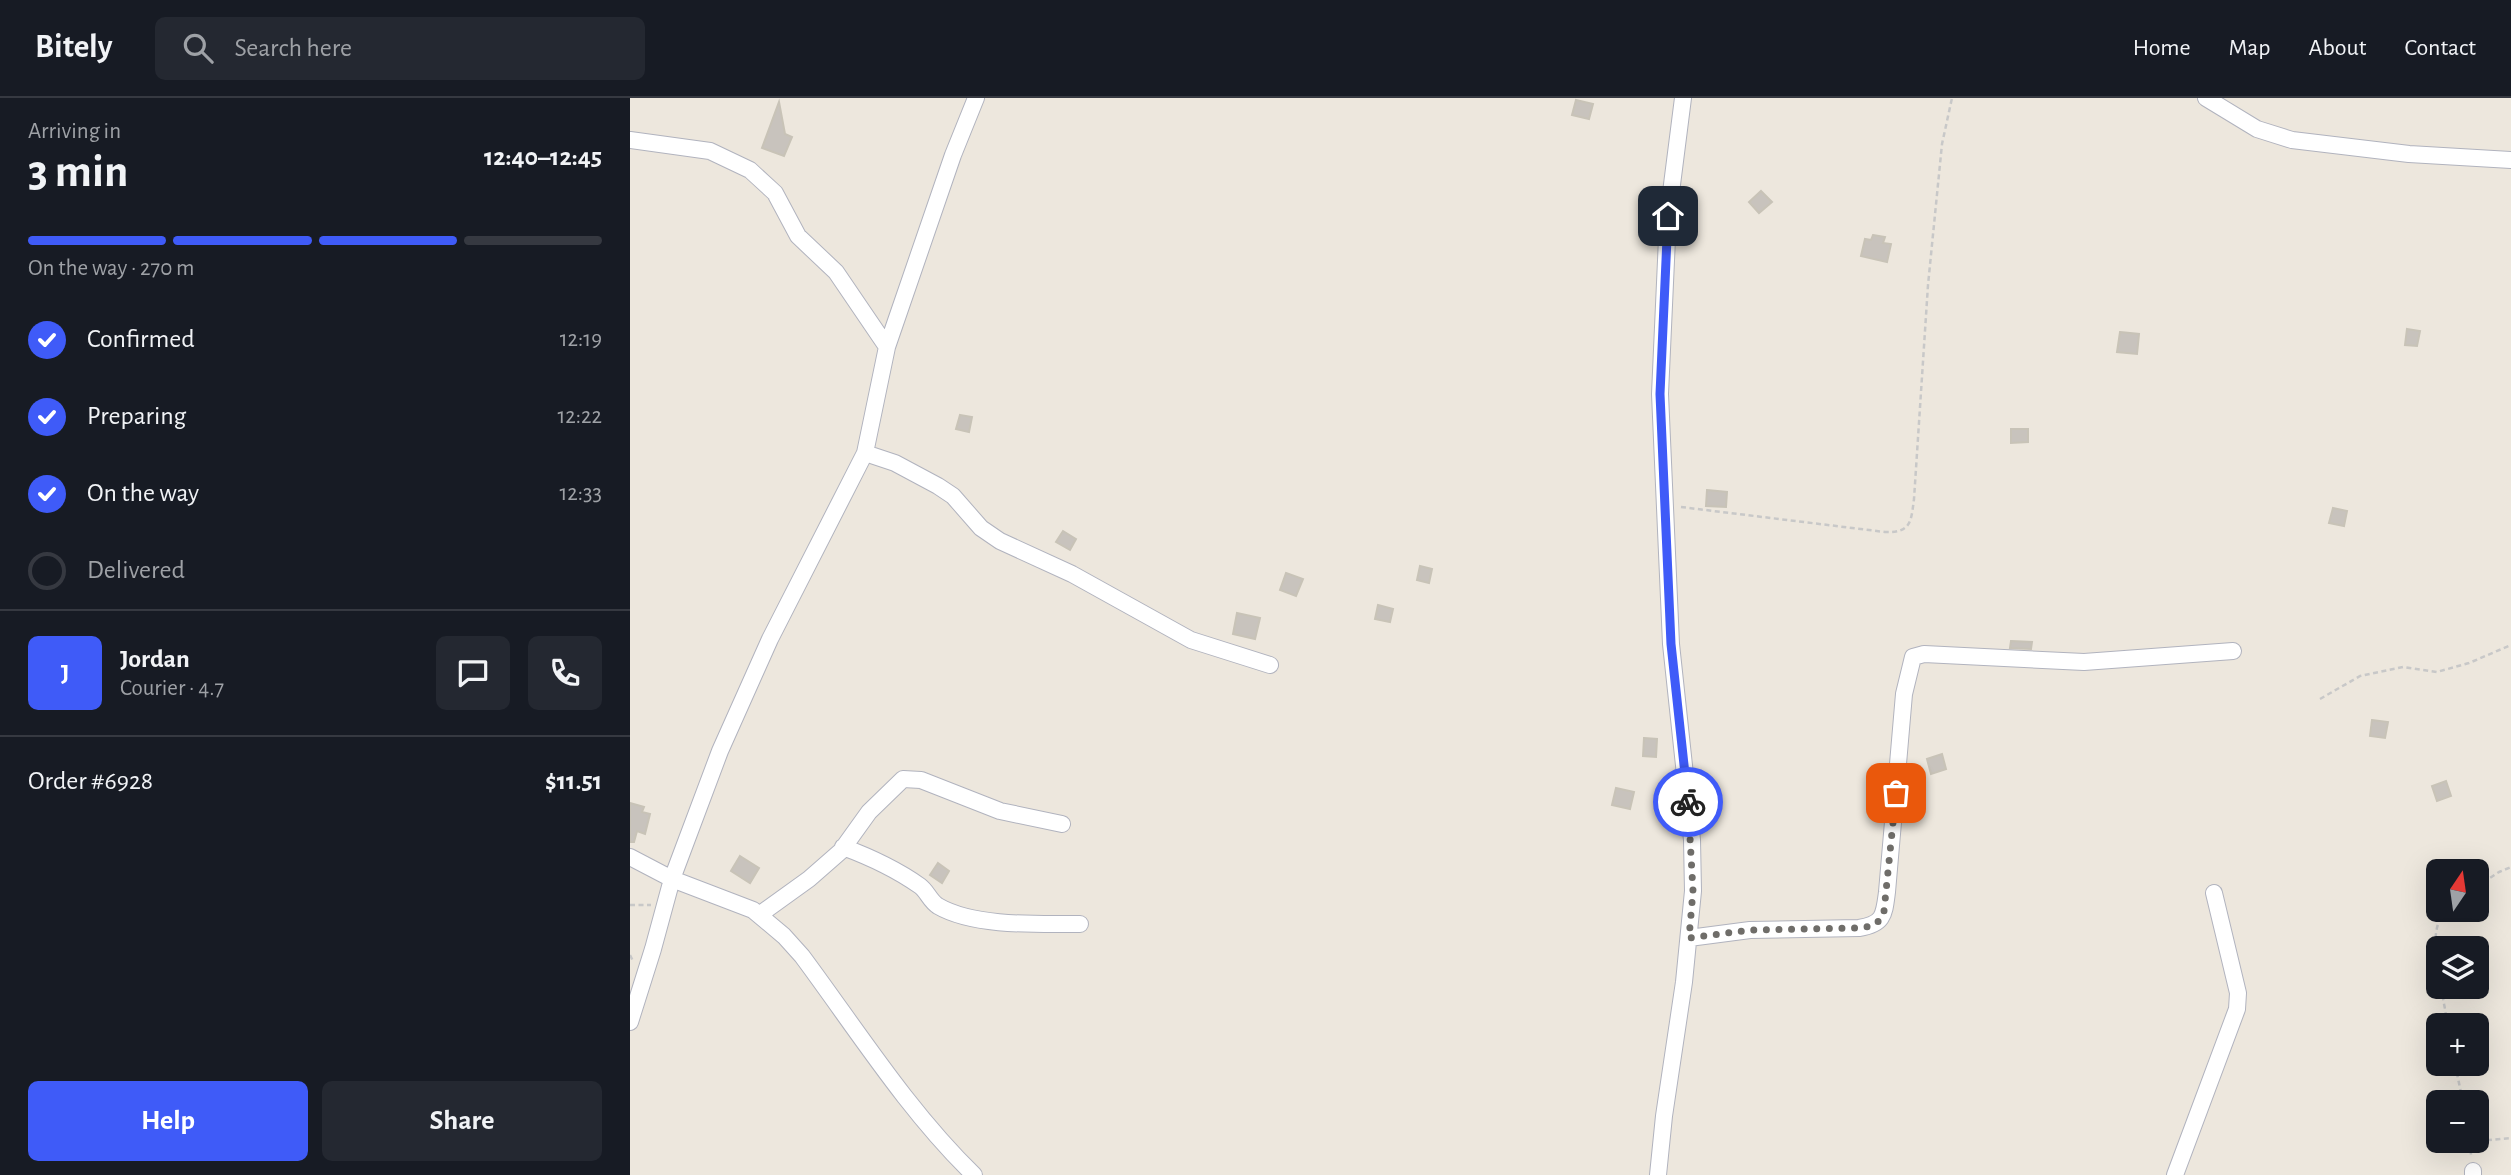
<!DOCTYPE html>
<html lang="en">
<head>
<meta charset="utf-8">
<style>
	body { margin:0; font-family:"Alegreya Sans",sans-serif; background:#242831; color:#f1f3f6; height:100vh; display:flex; flex-direction:column; font-size:26px; white-space:nowrap }
	* { box-sizing:border-box; margin:0 }
	p { font-size:23px; color:#9ea1a6 }
	.icon { flex:none; width:38px; height:38px; fill:none; stroke:currentColor; stroke-width:2; stroke-linecap:round; stroke-linejoin:round }
	.map { position:relative; flex:1; overflow:hidden }
	.details { display:flex; flex-direction:column; background:#171b24; width:630px }
	.details>* { flex:none }
	.needle { width:46px; rotate:13deg }
	.buttons { position:absolute; left:1796px; top:761px; display:grid; gap:14px }
	.buttons a { display:grid; place-items:center; width:63px; height:63px; border-radius:10px; background:#171b24; box-shadow:0 7px 28px #0002; font-size:35px }
	.pin { position:absolute; display:grid; place-items:center; width:60px; height:60px; color:#fff; margin:-30px; border-radius:14px; box-shadow:0 4px 10px #0006 }
	.courier { position:absolute; display:grid; place-items:center; width:70px; height:70px; margin:-35px; border:5px solid #3f5bf8; border-radius:50%; background:#fff; color:#222; box-shadow:0 2px 9px #0007 }
	.summary em { font-style:normal; font-weight:700 }
	.summary div { display:flex; flex-direction:column-reverse }
	.summary { display:flex; align-items:center; justify-content:space-between; height:119px; padding:0 28px }
	h1 { font-size:46px; font-weight:700; line-height:52px }
	.bar { display:grid; grid-template-columns:repeat(4,1fr); gap:10px 7px; align-content:center; height:84px; padding:0 28px }
	.bar i { height:9px; border-radius:5px; background:#363941 }
	.bar .current { background:#3f5bf8 }
	.bar p { grid-column:span 4 }
	.line { display:flex; align-items:center; gap:18px; padding:0 28px; border-top:2px solid #363941 }
	.line div { flex:1 }
	.round { display:grid; place-items:center; flex:none; width:74px; height:74px; border-radius:10px; background:#242831 }
	ol { padding:0 28px; list-style:none }
	li { display:flex; align-items:center; gap:21px; height:77px }
	li p { margin-inline-start:auto }
	li .icon { padding:7px; border-radius:50%; background:#3f5bf8; color:#fff; stroke-width:4 }
	li:last-child { color:#9ea1a6 }
	li i { width:38px; height:38px; border:4px solid #363941; border-radius:50% }
	.button { display:flex; gap:14px; margin-top:auto; padding:14px 28px }
	.button a { flex:1; height:80px; border-radius:10px; background:#3f5bf8; color:#fff; font-size:28px; font-weight:700; line-height:80px; text-align:center }
	.button a+a { background:#242831; color:#f1f3f6 }
	header { display:flex; align-items:center; gap:42px; box-sizing:border-box; height:98px; padding:0 35px; background:#171b24; border-bottom:2px solid #363941 }
	header strong { font-size:33px }
	nav { display:flex; gap:38px; margin-inline-start:auto; font-size:24px }
	.search { width:490px; height:63px; background:#242831; display:flex; align-items:center; gap:18px; box-sizing:border-box; padding:0 24px; border-radius:10px; color:#9ea1a6; font-size:26px }
	main { display:flex; flex:1; min-height:0 }
	.map>svg:first-child { display:block }
</style>
</head>
<body>
<header>
<strong>Bitely</strong>
<div class="search"><svg class="icon" aria-label="search" viewBox="0 0 24 24"><circle cx="10" cy="10" r="6"/><path d="M15 15l6 6"/></svg>Search here</div>
<nav><a>Home</a><a>Map</a><a>About</a><a>Contact</a></nav>
</header>
<main>
<section class="details">
<div class="summary"><div><h1>3 min</h1><p>Arriving in</p></div><em>12:40–12:45</em></div>
<div class="bar"><i class="current"></i><i class="current"></i><i class="current"></i><i></i><p>On the way · 270 m</p></div>
<ol>
<li><svg class="icon" aria-label="check" viewBox="0 0 24 24"><path d="M5 12l5 5 9-10"/></svg>Confirmed<p>12:19</p></li>
<li><svg class="icon" aria-label="check" viewBox="0 0 24 24"><path d="M5 12l5 5 9-10"/></svg>Preparing<p>12:22</p></li>
<li><svg class="icon" aria-label="check" viewBox="0 0 24 24"><path d="M5 12l5 5 9-10"/></svg>On the way<p>12:33</p></li>
<li><i></i>Delivered</li>
</ol>
<div class="line" style="height:126px"><b class="round" style="background:#3f5bf8;color:#fff">J</b><div><b>Jordan</b><p>Courier · 4.7</p></div><a class="round"><svg class="icon" aria-label="chat" viewBox="0 0 24 24"><path d="M4 5h16v11H9l-5 4z"/></svg></a><a class="round"><svg class="icon" aria-label="phone" viewBox="0 0 24 24"><path d="M5 4h4l2 5-3 2q2 4 5 5l2-3 5 2v4C11 20 4 13 5 4z"/></svg></a></div>
<div class="line" style="height:91px"><div>Order #6928</div><b>$11.51</b></div>
<div class="button"><a>Help</a><a>Share</a></div>
</section>
<div class="map">
<svg width="1881" height="1077" viewBox="0 0 1881 1077">
	<rect width="100%" height="100%" fill="#ede7dd"/>
	<path fill="#c8c3bd" stroke="#c8c3b7" stroke-width="2" d="M946,2l17,4 -4,15 -17,-4z
		M149,4l6,32 7,3 -8,19 -22,-8z
		M1131,93l11,11 -13,11 -10,-11z
		M1243,137l12,2 -2,6 8,1 -4,18 -26,-6 4,-17 6,1z
		M1777,231l13,2 -3,15 -12,-1z
		M1490,234l19,2 -2,20 -20,-2z
		M330,317l12,2 -3,15 -13,-3z
		M1381,331h17v13l-17,1z
		M1077,392l20,2 -1,15 -20,-1z
		M1703,410l14,3 -3,15 -15,-3z
		M433,433l13,8 -6,11 -14,-8z
		M790,468l12,3 -3,14 -12,-3z
		M656,475l17,6 -7,17 -16,-6z
		M748,507l15,4 -3,13 -15,-3z
		M607,515l23,5 -5,21 -22,-5z
		M1381,543l21,1 -1,7 -21,-1z
		M1742,622l16,2 -3,16 -15,-2z
		M1014,640l13,1 -1,18 -13,-1z
		M1312,656l4,15 -15,5 -4,-15z
		M1816,683l5,15 -14,5 -5,-15z
		M986,690l18,4 -4,17 -18,-4z
		M0,705l14,4 -2,5 8,2 -5,20 -8,-3 -3,11h-4z
		M110,758l19,12 -9,15 -19,-12z
		M308,765l11,8 -7,12 -12,-8z"/>
	<g fill="none" stroke-linecap="round" stroke-linejoin="round">
		<defs>
			<path id="street" d="M1576,0l51,31 35,11 117,14 102,6
				M0,42l80,11 40,19 25,23 23,43 38,36 51,75
				M235,355l30,10 43,23 15,10 28,32 19,13 72,33 119,66 79,25
				M213,749c27,10 53,22 77,39 7,5 10,15 18,20 36,21 101,18 142,18
				M0,759l42,22 81,31 31,26 18,20c55,74 106,155 172,219
				M129,817l50,-36 32,-28 28,-39 34,-33 18,1 79,31 62,13
				M1059,840l61,-8 109,-2c25,-4 25,-13 28,-36l17,-198 9,-37 11,-3 160,8 149,-11
				M0,924l23,-73 19,-70 48,-128 50,-112 95,-186 22,-106 66,-192 23,-57
				M1843,1073v4
				M1028,1077l6,-59 20,-134 9,-91 -1,-51 -21,-196 -11,-250 8,-178 15,-118
				M1545,1077l62,-166 1,-16 -24,-100"/>
		</defs>
		<use href="#street" stroke="#b1b3be" stroke-width="18"/>
		<path stroke="#c8c8c8" stroke-width="2.5" stroke-dasharray="5 3.5" stroke-linecap="butt" d="M1051,409l204,25c26,1 26,-10 29,-33l14,-214 14,-141 10,-46
			M1690,601l40,-23 43,-9 34,5 32,-9 42,-18
			M1846,789l23,-15 12,-5
			M0,807h21
			M0,857l3,6
			M1808,874c-4,-21 -5,-44 6,-62
			M1811,889l7,39
			M1825,966l8,38
			M1840,1043l1,14
			M1840,1044l41,-4"/>
		<use href="#street" stroke="#fff" stroke-width="16"/>
	</g>
	<g fill="none" stroke-linecap="round" stroke-linejoin="round">
		<path stroke="#6f6d69" stroke-width="7" stroke-dasharray="0 12.6" d="M1058,704l5,89 -4,47 61,-8 109,-2 13,-2 8,-6 4,-9 12,-118"/>
		<path stroke="#3f5bf8" stroke-width="9" d="M1038,118l-8,178 11,250 17,158"/>
	</g>
</svg>
<div class="buttons">
<a><svg class="needle" viewBox="-14 -14 28 28"><path d="M0-13l5 13h-10z" fill="#e53935"/><path d="M0 13l5-13h-10z" fill="#9ea1a6"/></svg></a>
<a><svg class="icon" aria-label="layers" viewBox="0 0 24 24"><path d="M12 4l9 5-9 5-9-5zM3 14l9 5 9-5"/></svg></a>
<a>+</a>
<a>−</a>
</div>
<div class="pin" style="left:1266px;top:695px;background:#ea580c"><svg class="icon" aria-label="bag" viewBox="0 0 24 24"><path d="M5 8h14l-1 12H6zM9 8a3 3 0 0 1 6 0"/></svg></div>
<div class="pin" style="left:1038px;top:118px;background:#1f2937"><svg class="icon" aria-label="home" viewBox="0 0 24 24"><path d="M3 11l9-7 9 7M6 9v11h12V9"/></svg></div>
<div class="courier" style="left:1058px;top:704px"><svg class="icon" aria-label="bike" viewBox="0 0 24 24"><circle cx="6" cy="16" r="4"/><circle cx="18" cy="16" r="4"/><path d="M6 16l4-8h5l3 8M10 8l3 8H6M13 5h3"/></svg></div>
</div>
</main>
</body>
</html>
